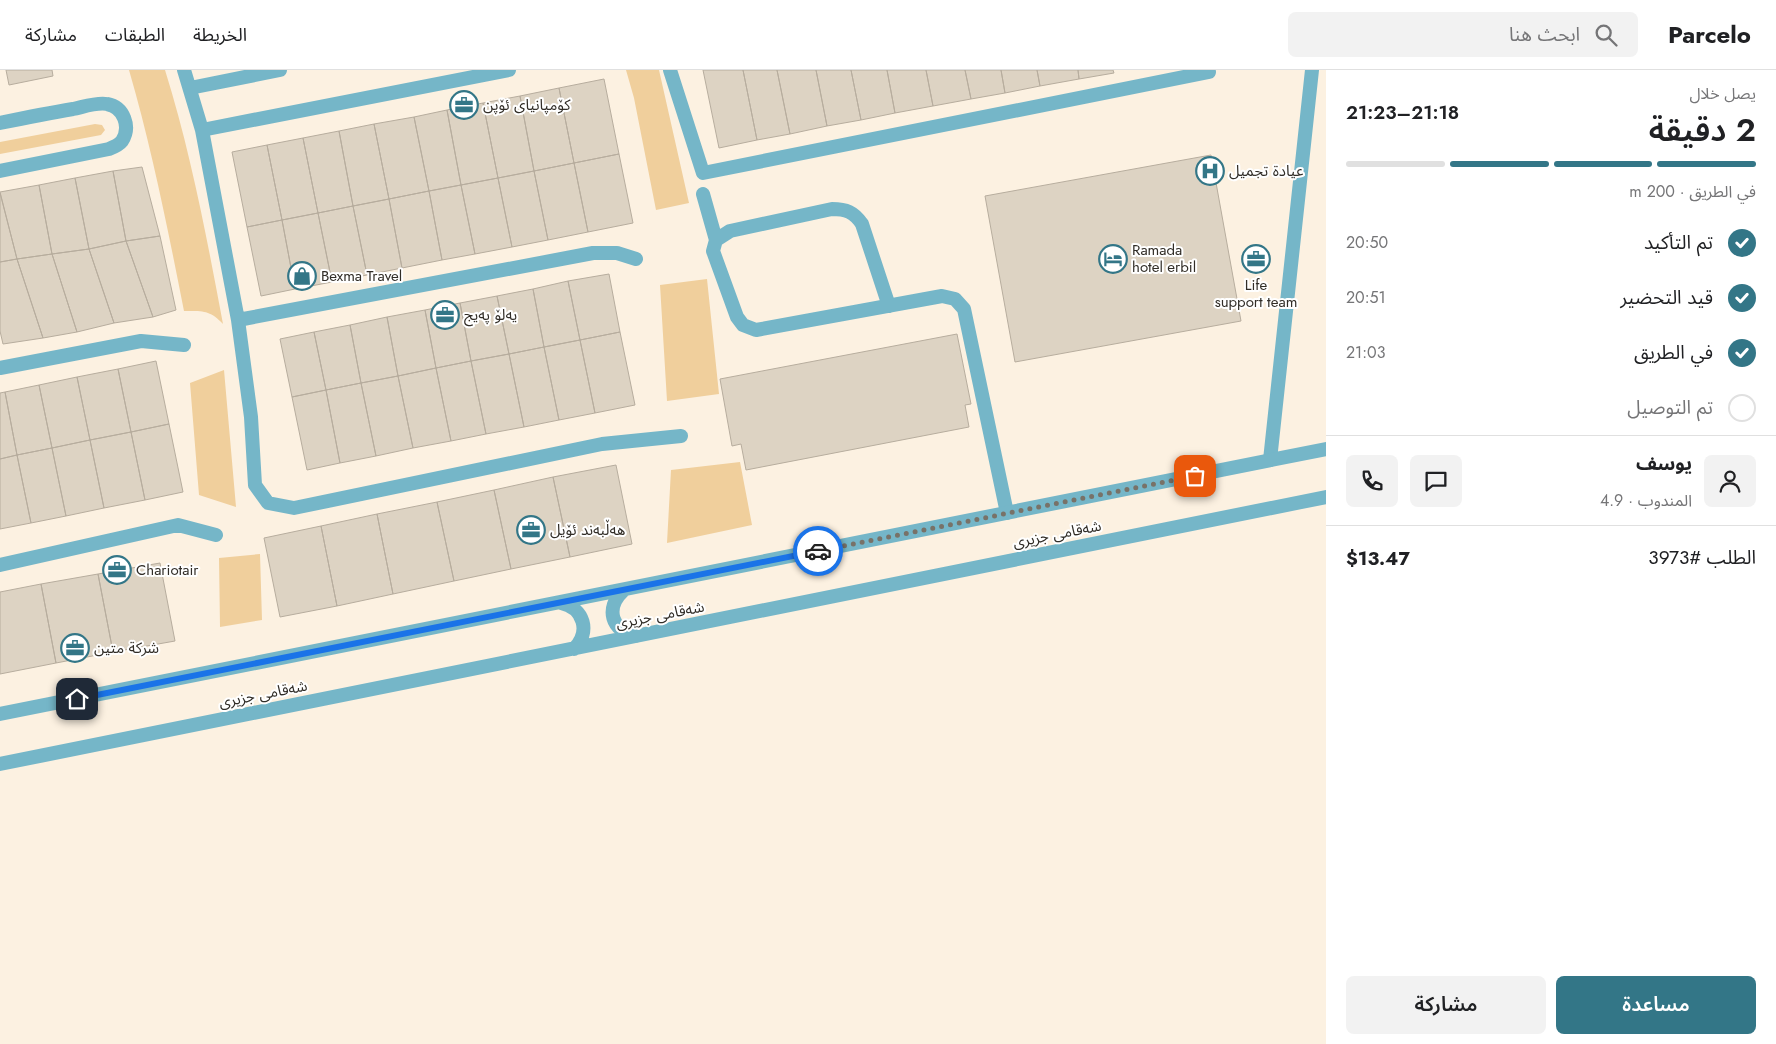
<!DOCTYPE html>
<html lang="ar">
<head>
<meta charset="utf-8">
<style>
	body { margin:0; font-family:Jost,"Noto Sans Arabic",sans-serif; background:#f2f2f2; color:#202124; direction:rtl; height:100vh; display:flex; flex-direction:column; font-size:19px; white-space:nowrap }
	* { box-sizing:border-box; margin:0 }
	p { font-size:16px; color:#757577 }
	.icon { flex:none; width:28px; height:28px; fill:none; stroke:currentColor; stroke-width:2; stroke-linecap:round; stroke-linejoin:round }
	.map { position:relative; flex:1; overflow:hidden; direction:ltr }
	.drawer { display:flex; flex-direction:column; background:#fff; width:450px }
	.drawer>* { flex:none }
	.pin { position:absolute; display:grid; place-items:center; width:42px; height:42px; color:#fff; margin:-21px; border-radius:10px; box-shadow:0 2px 8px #0006 }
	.courier { position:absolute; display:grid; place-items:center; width:50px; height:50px; margin:-25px; border:4px solid #1a73e8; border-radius:50%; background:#fff; color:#222; box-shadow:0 1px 6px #0007 }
	.overview em { font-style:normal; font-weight:600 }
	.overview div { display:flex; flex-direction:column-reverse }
	.overview { display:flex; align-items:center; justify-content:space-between; height:85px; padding:0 20px }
	h1 { font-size:32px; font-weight:600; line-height:38px }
	.bar { display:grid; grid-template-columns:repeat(4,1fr); gap:8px 5px; align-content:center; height:60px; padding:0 20px }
	.bar i { height:6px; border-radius:4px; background:#e0e0e0 }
	.bar .active { background:#337687 }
	.bar p { grid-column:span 4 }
	.line { display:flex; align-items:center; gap:12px; padding:0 20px; border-top:1px solid #e0e0e0 }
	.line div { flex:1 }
	.round { display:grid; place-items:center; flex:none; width:52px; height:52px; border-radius:8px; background:#f2f2f2 }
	ol { padding:0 20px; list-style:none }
	li { display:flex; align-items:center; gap:15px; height:55px }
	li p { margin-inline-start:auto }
	li .icon { padding:5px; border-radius:50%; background:#337687; color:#fff; stroke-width:4 }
	li:last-child { color:#757577 }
	li i { width:28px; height:28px; border:2px solid #e0e0e0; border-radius:50% }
	.button { display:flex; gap:10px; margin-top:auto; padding:10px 20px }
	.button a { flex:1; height:58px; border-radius:8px; background:#337687; color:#fff; font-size:20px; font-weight:600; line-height:58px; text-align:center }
	.button a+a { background:#f2f2f2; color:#202124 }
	header { display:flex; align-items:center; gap:30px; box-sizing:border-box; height:70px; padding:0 25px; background:#fff; border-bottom:1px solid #e0e0e0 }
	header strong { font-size:24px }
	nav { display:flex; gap:28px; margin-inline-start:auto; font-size:18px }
	.search { width:350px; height:45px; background:#f2f2f2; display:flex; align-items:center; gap:12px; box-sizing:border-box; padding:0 18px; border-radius:8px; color:#757577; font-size:19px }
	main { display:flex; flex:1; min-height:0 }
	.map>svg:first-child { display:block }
</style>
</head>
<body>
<header>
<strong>Parcelo</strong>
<div class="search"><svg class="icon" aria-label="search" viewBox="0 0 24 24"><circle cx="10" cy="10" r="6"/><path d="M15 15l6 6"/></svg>ابحث هنا</div>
<nav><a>الخريطة</a><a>الطبقات</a><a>مشاركة</a></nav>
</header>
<main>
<section class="drawer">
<div class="overview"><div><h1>2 دقيقة</h1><p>يصل خلال</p></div><em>21:18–21:23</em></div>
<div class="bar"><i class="active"></i><i class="active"></i><i class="active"></i><i></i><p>في الطريق · 200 m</p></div>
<ol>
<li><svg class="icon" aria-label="check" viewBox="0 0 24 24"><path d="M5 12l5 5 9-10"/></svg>تم التأكيد<p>20:50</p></li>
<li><svg class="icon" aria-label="check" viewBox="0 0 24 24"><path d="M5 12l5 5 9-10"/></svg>قيد التحضير<p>20:51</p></li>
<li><svg class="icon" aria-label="check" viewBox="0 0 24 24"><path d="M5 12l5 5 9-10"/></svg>في الطريق<p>21:03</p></li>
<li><i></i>تم التوصيل</li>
</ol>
<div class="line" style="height:90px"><a class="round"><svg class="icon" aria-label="person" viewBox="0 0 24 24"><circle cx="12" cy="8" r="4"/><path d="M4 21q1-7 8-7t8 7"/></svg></a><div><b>يوسف</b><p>المندوب · 4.9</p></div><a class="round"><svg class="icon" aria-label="chat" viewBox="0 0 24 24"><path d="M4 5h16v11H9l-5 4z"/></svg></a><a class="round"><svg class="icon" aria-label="phone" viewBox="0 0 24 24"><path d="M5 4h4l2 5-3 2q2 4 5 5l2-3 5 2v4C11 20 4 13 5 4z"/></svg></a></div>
<div class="line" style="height:65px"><div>الطلب #3973</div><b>$13.47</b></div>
<div class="button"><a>مساعدة</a><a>مشاركة</a></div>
</section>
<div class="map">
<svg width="1326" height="974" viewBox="0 0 1326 974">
	<rect width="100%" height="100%" fill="#fcf1e1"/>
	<path fill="#f0cf9c" d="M129,0h36c26,83 42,169 58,254 -13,-14 -20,-13 -39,-13 -16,-81 -32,-162 -55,-241z
		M626,0h33l30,133 -33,7 -22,-112z
		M95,54l7,1 3,5 -4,5 -101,19v-12z
		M707,209l12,115 -52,7 -7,-116z
		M224,300l12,137 -37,-12 -9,-112z
		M740,392l12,63 -85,18 4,-73z
		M260,484l2,66 -42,7 -1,-69z"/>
	<path fill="#ddd3c3" stroke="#b7ad9e" d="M6,0h46l1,6 -44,9z
		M703,0h40l14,70 -38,8z
		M743,0h34l13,64 -33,6z
		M777,0h39l11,56 -37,8z
		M816,0h35l10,50 -34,6z
		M851,0h36l8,43 -34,7z
		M887,0h39l7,36 -38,7z
		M926,0h39l6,29 -38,7z
		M965,0h36l4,23 -34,6z
		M1001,0h36l3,16 -35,7z
		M1037,0h41l1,9 -39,7z
		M1078,0h35l1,3 -35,6z
		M604,9l15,75 -45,9 -15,-75z
		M559,18l15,75 -40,8 -14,-75z
		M520,26l14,75 -36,7 -15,-75z
		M483,33l15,75 -37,7 -14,-75z
		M447,40l14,75 -32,6 -15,-74z
		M414,47l15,74 -40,8 -15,-75z
		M374,54l15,75 -36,7 -14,-75z
		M339,61l14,75 -35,7 -15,-75z
		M303,68l15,75 -36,7 -15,-75z
		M267,75l15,75 -35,7 -15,-75z
		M619,84l14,69 -45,9 -14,-69z
		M1211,85l30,166 -226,41 -30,-166z
		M574,93l14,69 -40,8 -14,-69z
		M142,97l18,69 -34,5 -13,-70z
		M113,101l13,70 -37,8 -14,-71z
		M534,101l14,69 -36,7 -14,-69z
		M75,108l14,71 -37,5 -13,-69z
		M498,108l14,69 -37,7 -14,-69z
		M39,115l13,69 -35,5 -17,-67z
		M461,115l14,69 -33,6 -13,-69z
		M429,121l13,69 -40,8 -13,-69z
		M0,123l17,66 -17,3z
		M389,129l13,69 -35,7 -14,-69z
		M353,136l14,69 -35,7 -14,-69z
		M318,143l14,69 -37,7 -13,-69z
		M282,150l13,69 -34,7 -14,-69z
		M160,166l16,74 -23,7 -27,-76z
		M126,171l27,76 -39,6 -25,-74z
		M89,179l25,74 -37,9 -25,-78z
		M52,184l25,78 -34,6 -26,-79z
		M17,189l26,79 -40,6 -3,-13v-69z
		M609,204l11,58 -40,8 -12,-59z
		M568,211l12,59 -36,7 -11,-58z
		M533,219l11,58 -35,7 -12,-58z
		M497,226l12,58 -38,7 -11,-58z
		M460,233l11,58 -35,7 -11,-58z
		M425,240l11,58 -38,8 -11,-59z
		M387,247l11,59 -37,7 -11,-58z
		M350,255l11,58 -35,7 -12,-58z
		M314,262l12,58 -34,7 -12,-58z
		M620,262l15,73 -40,8 -15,-73z
		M957,264l14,70 -6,1 4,22 -223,43 -5,-26 -9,2 -12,-67z
		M580,270l15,73 -36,7 -15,-73z
		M544,277l15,73 -35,7 -15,-73z
		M509,284l15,73 -38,7 -15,-73z
		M156,291l13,63 -38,8 -13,-63z
		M471,291l15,73 -35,7 -15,-73z
		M436,298l15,73 -38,7 -15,-72z
		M118,299l13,63 -41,8 -13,-63z
		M398,306l15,72 -37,8 -15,-73z
		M77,307l13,63 -38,8 -13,-63z
		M361,313l15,73 -36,7 -14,-73z
		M39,315l13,63 -35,7 -12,-63z
		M326,320l14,73 -33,7 -15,-73z
		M5,322l12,63 -17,4v-66z
		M169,354l14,68 -38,8 -14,-68z
		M131,362l14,68 -41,8 -14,-68z
		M90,370l14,68 -38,8 -14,-68z
		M52,378l14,68 -35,7 -14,-68z
		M17,385l14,68 -31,6v-70z
		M616,395l16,79 -62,13 -17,-80z
		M553,407l17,80 -59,12 -17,-79z
		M494,420l17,79 -57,12 -17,-79z
		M437,432l17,79 -61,13 -16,-80z
		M377,444l16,80 -56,12 -16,-80z
		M321,456l16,80 -57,11 -16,-79z
		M160,493l15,78 -62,11 -15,-78z
		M98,504l15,78 -57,11 -15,-79z
		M41,514l15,79 -56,11v-82z"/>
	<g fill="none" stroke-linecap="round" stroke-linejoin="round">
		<path stroke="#75b6c8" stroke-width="14" d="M184,0l18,60 36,190 13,97 4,68 13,18 26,5 308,-64 79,-8
			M670,0l33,103 506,-101
			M190,18l90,-18
			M0,53c24,-5 49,-10 73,-14 10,-2 24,-7 34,-5 17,3 24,23 15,37 -3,4 -8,6 -13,8l-109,22
			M202,60l307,-60
			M703,124l13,46
			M889,236l-27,-82c-8,-12 -16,-15 -30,-15l-102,22 -14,9 -3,11 24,66 6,8 13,5 186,-34 13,3 9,10 43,204
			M238,250l355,-67h24l19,6
			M0,298l141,-27 43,4
			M1270,390l42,-390
			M0,495l178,-40 38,10"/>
		<path stroke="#75b6c8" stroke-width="14" d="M623,521c-18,17 -12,40 13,45
			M561,533c23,5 30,29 13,46
			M0,644l1326,-265
			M0,694l1326,-267"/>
	</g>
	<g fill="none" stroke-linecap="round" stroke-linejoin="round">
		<path stroke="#787268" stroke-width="5" stroke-dasharray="0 9" d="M818,481l377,-75"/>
		<path stroke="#1a73e8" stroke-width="6" d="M77,629l741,-148"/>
	</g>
	<defs>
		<symbol id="office-ring" viewBox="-11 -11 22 22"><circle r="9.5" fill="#fff" stroke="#337687" stroke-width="1.5"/><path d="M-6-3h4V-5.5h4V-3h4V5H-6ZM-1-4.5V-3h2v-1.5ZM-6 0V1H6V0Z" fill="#337687"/></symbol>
		<symbol id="hospital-ring" viewBox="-11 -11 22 22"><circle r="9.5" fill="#fff" stroke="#337687" stroke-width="1.5"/><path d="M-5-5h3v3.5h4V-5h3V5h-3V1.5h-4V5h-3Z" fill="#337687"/></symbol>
		<symbol id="hotel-ring" viewBox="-11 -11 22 22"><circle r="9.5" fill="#fff" stroke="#337687" stroke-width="1.5"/><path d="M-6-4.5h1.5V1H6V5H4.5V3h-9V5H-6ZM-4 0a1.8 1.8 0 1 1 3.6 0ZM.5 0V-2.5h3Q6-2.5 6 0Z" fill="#337687"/></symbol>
		<symbol id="shop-ring" viewBox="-11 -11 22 22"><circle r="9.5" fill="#fff" stroke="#337687" stroke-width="1.5"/><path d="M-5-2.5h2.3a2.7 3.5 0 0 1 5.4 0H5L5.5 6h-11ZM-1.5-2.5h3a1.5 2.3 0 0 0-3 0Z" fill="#337687"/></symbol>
	</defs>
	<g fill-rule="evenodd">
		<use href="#office-ring" x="448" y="19" width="32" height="32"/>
		<use href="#hospital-ring" x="1194" y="85" width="32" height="32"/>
		<use href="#hotel-ring" x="1097" y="173" width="32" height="32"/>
		<use href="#office-ring" x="1240" y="173" width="32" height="32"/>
		<use href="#shop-ring" x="286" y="190" width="32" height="32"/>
		<use href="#office-ring" x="429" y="229" width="32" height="32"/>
		<use href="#office-ring" x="515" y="444" width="32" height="32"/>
		<use href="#office-ring" x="101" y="484" width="32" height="32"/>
		<use href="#office-ring" x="59" y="562" width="32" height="32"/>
	</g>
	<g text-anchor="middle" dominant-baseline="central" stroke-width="4" stroke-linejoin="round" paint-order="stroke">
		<g font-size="15" fill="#312d27" stroke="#fff" text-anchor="start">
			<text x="483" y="35">کۆمپانیای ئۆپن</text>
			<text x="1229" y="101">عيادة تجميل</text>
			<text x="1132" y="180">Ramada<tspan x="1132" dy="17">hotel erbil</tspan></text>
			<text x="321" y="206">Bexma Travel</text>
			<text x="1256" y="215" text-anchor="middle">Life<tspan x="1256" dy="17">support team</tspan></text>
			<text x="464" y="245">یەلۆ پەیج</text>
			<text x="550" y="460">هەڵبەند ئۆیل</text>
			<text x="136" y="500">Chariotair</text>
			<text x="94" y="578">شرکة متین</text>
		</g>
		<g font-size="15" fill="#312d27" stroke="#fff">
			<text transform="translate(1057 464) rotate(-11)">شەقامی جزیری</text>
			<text transform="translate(660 545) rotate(-11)">شەقامی جزیری</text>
			<text transform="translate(263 624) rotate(-11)">شەقامی جزیری</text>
		</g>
	</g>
</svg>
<div class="pin" style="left:1195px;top:406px;background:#ea580c"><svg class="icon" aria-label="bag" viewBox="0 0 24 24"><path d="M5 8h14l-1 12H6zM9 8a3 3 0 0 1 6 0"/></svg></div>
<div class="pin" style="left:77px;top:629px;background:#1f2937"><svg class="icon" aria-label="home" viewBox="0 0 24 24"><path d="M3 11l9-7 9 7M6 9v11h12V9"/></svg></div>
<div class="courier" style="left:818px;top:481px"><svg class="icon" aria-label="car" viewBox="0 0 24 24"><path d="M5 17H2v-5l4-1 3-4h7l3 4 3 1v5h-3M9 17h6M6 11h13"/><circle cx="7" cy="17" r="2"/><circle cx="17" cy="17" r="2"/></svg></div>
</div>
</main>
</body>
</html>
